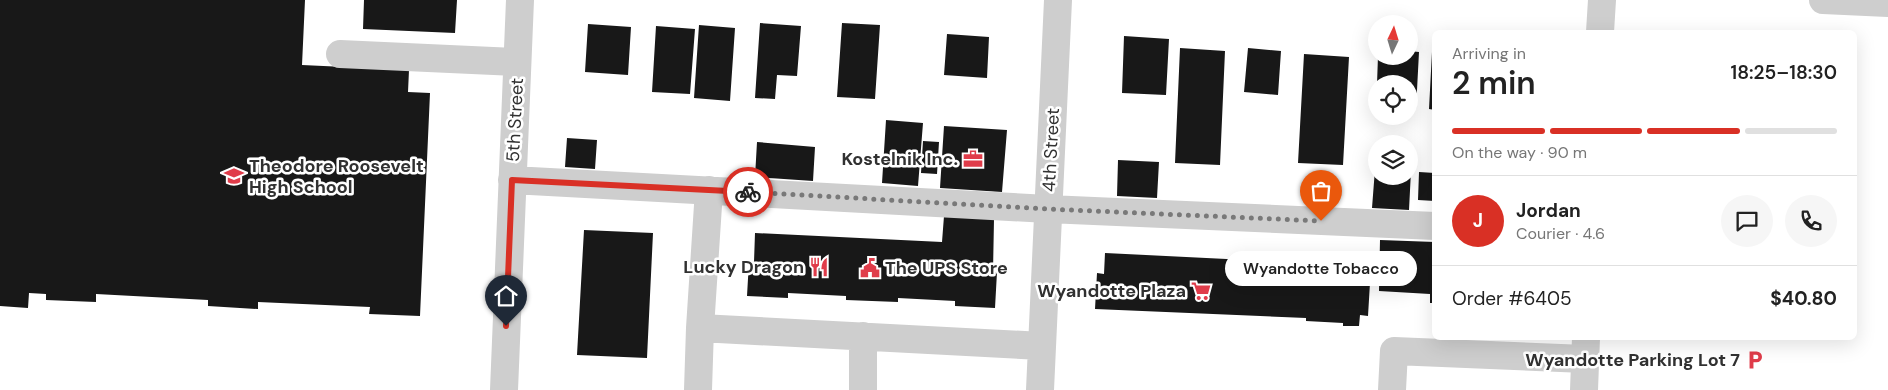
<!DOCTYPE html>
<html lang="en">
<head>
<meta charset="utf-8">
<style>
	body { margin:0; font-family:"DM Sans",sans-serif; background:#f6f6f6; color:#222; height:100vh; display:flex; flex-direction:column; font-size:19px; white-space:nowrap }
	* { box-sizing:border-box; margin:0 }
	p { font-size:16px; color:#767676 }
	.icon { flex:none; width:28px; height:28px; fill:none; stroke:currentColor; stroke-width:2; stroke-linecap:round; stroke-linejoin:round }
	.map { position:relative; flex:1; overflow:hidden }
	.side { position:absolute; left:1432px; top:30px; width:425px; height:310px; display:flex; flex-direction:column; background:#fff; border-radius:8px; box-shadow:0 5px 20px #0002 }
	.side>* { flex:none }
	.needle { width:32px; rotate:4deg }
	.fabs { position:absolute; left:1368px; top:15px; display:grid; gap:10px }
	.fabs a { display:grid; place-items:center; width:50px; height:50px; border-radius:50%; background:#fff; box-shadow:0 5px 20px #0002; font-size:25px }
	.pin { position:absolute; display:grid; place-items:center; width:42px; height:42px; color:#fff; margin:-51px -21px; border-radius:50% 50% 50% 0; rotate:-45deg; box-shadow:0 0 5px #0007 }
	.pin .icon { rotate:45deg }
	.courier { position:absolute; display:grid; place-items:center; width:50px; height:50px; margin:-25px; border:4px solid #d93025; border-radius:50%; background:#fff; color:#222; box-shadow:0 1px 6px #0007 }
	.bubble { position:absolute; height:35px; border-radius:18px; background:#fff; box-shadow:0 5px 20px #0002; font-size:16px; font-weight:600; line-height:35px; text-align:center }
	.overview em { font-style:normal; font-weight:600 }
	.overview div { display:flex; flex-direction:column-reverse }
	.overview { display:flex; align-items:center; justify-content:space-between; height:85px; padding:0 20px }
	h1 { font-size:32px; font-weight:600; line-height:38px }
	.bar { display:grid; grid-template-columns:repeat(4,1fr); gap:8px 5px; align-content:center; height:60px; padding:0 20px }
	.bar i { height:6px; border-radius:4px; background:#e0e0e0 }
	.bar .current { background:#d93025 }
	.bar p { grid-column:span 4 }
	.line { display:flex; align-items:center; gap:12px; padding:0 20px; border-top:1px solid #e0e0e0 }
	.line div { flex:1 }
	.round { display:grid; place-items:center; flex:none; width:52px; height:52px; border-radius:26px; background:#f6f6f6 }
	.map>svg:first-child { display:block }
</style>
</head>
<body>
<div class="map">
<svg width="1888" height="390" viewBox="0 0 1888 390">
	<rect width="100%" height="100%" fill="#fff"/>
	<path fill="#181818" d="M0,0h305l-3,65 107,5 -1,22 22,1 -10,223 -51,-2 1,-7 -112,-5v7l-50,-3v-6l-112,-6v8l-50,-2v-6l-17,-1 -1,15 -28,-2z
		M364,0h93l-2,33 -92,-4z
		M760,23l41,3 -4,50 -20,-1 -2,24 -20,-1z
		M842,23l38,2 -5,74 -38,-2z
		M588,24l43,3 -3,48 -43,-3z
		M699,25l36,3 -5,73 -36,-3z
		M656,26l39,3 -5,65 -38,-2z
		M947,34l42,3 -2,41 -43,-3z
		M1124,36l45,3 -3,56 -44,-2z
		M1180,48l45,3 -5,114 -45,-2z
		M1248,48l33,3 -3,44 -34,-3z
		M1409,51l10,1 -3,57 -7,-1v-24h-32l1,-28h31z
		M1432,52h3v58l-6,-1z
		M1304,54l45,3 -6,108 -45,-2z
		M886,120l37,3 -5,63 -36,-3z
		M944,126l63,4 -5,62 -62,-4z
		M567,138l30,2 -2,29 -30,-2z
		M923,141l16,1 -2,32 -16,-1z
		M757,142l58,5 -2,34 -58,-4z
		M1409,151h3l-3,59 -37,-2 3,-39h1v7h33z
		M1118,160l41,2 -2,36 -40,-2z
		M1419,172l16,1v28l-17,-1z
		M944,216l50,3 -1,53h4l-2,36 -40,-2v-5l-57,-3v4l-52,-2v-4l-58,-3v5l-41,-2 2,-35 5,1 1,-29 187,9z
		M584,230l69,3 -6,125 -70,-3z
		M1380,240l55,2v61h-5v-9l-51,-3z
		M1105,253l266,13 -3,50 -8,-1 -1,11h-16v-3l-37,-2v-3l-211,-9 2,-36 7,1z"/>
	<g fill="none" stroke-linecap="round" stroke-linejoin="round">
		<path stroke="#cecece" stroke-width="28" d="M1823,0l65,3
			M1600,32l2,-32
			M340,54l177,8
			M512,180l536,29 387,17
			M709,190l-9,138 342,18
			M504,390l16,-390
			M698,390l2,-62
			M863,390v-54
			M1040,390l18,-390
			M1392,390l2,-39 191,8
			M1584,390l2,-52"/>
	</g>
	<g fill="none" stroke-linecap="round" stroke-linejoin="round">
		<path stroke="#797979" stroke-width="5" stroke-dasharray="0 9" d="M748,192l300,17 273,12"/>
		<path stroke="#d93025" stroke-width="6" d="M506,326l6,-146 236,12"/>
	</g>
	<defs>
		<symbol id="office-bare" viewBox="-9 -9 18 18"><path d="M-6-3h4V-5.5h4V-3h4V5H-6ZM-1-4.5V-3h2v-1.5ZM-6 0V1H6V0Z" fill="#e03c4a" stroke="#fff" stroke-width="2.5" paint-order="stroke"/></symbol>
		<symbol id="school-bare" viewBox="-9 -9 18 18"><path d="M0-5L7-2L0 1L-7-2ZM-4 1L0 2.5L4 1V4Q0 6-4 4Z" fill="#e03c4a" stroke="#fff" stroke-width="2.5" paint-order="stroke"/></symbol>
		<symbol id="restaurant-bare" viewBox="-9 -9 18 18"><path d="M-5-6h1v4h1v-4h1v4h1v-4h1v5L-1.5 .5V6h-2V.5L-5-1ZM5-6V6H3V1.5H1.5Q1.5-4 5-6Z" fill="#e03c4a" stroke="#fff" stroke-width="2.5" paint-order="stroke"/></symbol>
		<symbol id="civic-bare" viewBox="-9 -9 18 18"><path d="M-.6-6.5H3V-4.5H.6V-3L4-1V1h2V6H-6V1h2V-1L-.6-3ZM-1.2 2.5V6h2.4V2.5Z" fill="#e03c4a" stroke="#fff" stroke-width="2.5" paint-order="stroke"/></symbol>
		<symbol id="supermarket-bare" viewBox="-9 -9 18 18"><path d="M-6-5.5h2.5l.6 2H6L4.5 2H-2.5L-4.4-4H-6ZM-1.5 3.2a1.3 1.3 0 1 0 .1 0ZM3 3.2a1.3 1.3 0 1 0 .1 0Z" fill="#e03c4a" stroke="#fff" stroke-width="2.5" paint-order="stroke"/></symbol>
		<symbol id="parking-bare" viewBox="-9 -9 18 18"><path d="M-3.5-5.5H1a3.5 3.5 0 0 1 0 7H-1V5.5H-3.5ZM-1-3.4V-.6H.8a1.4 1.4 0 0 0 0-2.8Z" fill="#e03c4a" stroke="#fff" stroke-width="2.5" paint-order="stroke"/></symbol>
	</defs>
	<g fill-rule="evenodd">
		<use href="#office-bare" x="959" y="145" width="28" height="28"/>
		<use href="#school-bare" x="220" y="162" width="28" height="28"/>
		<use href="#restaurant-bare" x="805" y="253" width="28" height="28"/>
		<use href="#civic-bare" x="856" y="254" width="28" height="28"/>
		<use href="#supermarket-bare" x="1187" y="277" width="28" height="28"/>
		<use href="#parking-bare" x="1741" y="346" width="28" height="28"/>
	</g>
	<g text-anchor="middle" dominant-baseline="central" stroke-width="5" stroke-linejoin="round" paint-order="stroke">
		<g font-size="18" fill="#313131" stroke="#fff">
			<text transform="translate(515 120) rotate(-87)">5th Street</text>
			<text transform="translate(1051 150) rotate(-87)">4th Street</text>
		</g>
		<g font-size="18" font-weight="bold" fill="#313131" stroke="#fff" text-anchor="end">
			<text x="958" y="159">Kostelnik Inc.</text>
			<text x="249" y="166" text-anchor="start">Theodore Roosevelt<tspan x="249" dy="21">High School</tspan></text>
			<text x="804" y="267">Lucky Dragon</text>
			<text x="885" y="268" text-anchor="start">The UPS Store</text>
			<text x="1186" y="291">Wyandotte Plaza</text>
			<text x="1740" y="360">Wyandotte Parking Lot 7</text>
		</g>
	</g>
</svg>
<div class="fabs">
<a><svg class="needle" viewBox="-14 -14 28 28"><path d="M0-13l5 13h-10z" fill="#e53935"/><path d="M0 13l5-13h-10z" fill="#767676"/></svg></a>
<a><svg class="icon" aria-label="locate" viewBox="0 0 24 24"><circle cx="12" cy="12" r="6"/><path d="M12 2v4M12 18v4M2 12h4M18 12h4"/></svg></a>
<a><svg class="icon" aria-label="layers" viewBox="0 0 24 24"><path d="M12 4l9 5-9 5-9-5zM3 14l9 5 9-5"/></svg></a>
</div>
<div class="pin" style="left:1321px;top:221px;background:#ea580c"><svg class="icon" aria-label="bag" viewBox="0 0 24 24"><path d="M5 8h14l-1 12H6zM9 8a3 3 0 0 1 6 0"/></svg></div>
<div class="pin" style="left:506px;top:326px;background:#1f2937"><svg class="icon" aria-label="home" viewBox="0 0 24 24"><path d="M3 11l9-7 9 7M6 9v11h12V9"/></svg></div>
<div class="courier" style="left:748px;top:192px"><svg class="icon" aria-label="bike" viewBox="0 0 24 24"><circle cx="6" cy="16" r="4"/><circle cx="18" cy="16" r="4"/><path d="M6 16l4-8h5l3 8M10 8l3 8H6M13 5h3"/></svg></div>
<div class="bubble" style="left:1225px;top:251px;width:192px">Wyandotte Tobacco</div>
<section class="side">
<div class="overview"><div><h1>2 min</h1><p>Arriving in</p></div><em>18:25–18:30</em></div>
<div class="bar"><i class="current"></i><i class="current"></i><i class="current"></i><i></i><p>On the way · 90 m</p></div>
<div class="line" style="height:90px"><b class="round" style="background:#d93025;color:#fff">J</b><div><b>Jordan</b><p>Courier · 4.6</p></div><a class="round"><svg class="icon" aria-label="chat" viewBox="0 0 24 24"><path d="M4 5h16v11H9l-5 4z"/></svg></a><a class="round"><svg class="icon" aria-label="phone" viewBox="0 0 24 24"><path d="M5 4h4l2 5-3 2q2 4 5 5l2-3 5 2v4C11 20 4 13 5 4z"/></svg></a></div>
<div class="line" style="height:65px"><div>Order #6405</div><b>$40.80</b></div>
</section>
</div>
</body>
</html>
